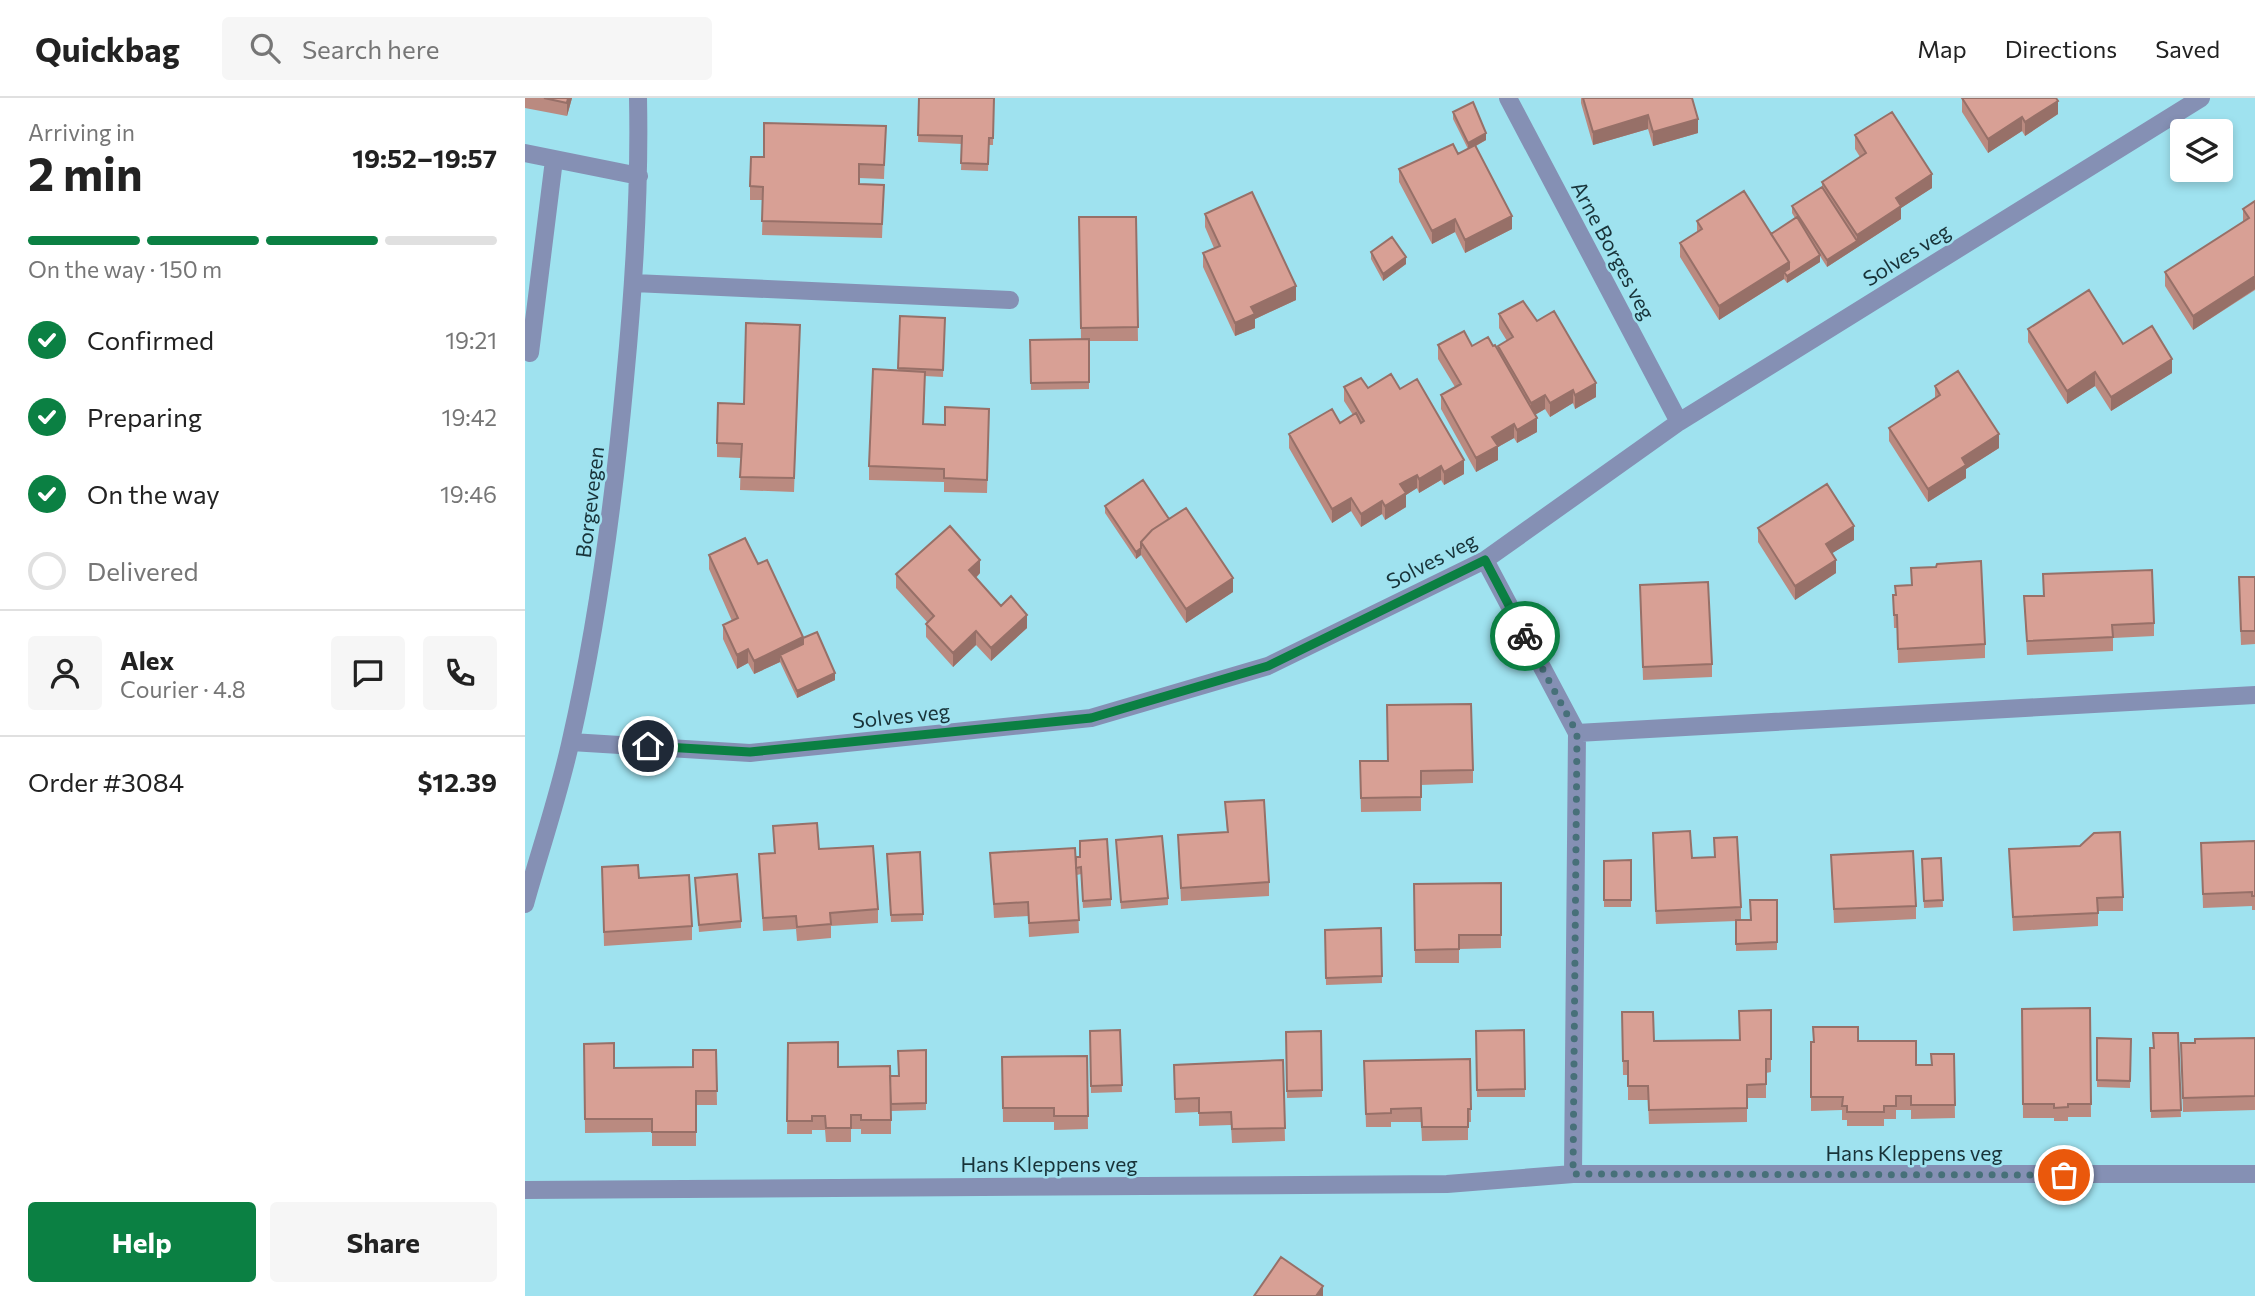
<!DOCTYPE html>
<html lang="en">
<head>
<meta charset="utf-8">
<style>
	body { margin:0; font-family:Commissioner,sans-serif; background:#f6f6f6; color:#222; height:100vh; display:flex; flex-direction:column; font-size:26px; white-space:nowrap }
	* { box-sizing:border-box; margin:0 }
	p { font-size:23px; color:#767676 }
	.icon { flex:none; width:38px; height:38px; fill:none; stroke:currentColor; stroke-width:2; stroke-linecap:round; stroke-linejoin:round }
	.map { position:relative; flex:1; overflow:hidden }
	.drawer { display:flex; flex-direction:column; background:#fff; width:525px }
	.drawer>* { flex:none }
	.fabs { position:absolute; left:1645px; top:21px; display:grid; gap:14px }
	.fabs a { display:grid; place-items:center; width:63px; height:63px; border-radius:7px; background:#fff; box-shadow:0 4px 10px #0003; font-size:35px }
	.pin { position:absolute; display:grid; place-items:center; width:60px; height:60px; color:#fff; margin:-30px; border:4px solid #fff; border-radius:50%; box-shadow:0 2px 7px #0007 }
	.courier { position:absolute; display:grid; place-items:center; width:70px; height:70px; margin:-35px; border:5px solid #0b8043; border-radius:50%; background:#fff; color:#222; box-shadow:0 2px 9px #0007 }
	.headline em { font-style:normal; font-weight:700 }
	.headline div { display:flex; flex-direction:column-reverse }
	.headline { display:flex; align-items:center; justify-content:space-between; height:119px; padding:0 28px }
	h1 { font-size:46px; font-weight:700; line-height:52px }
	.bar { display:grid; grid-template-columns:repeat(4,1fr); gap:10px 7px; align-content:center; height:84px; padding:0 28px }
	.bar i { height:9px; border-radius:5px; background:#e0e0e0 }
	.bar .on { background:#0b8043 }
	.bar p { grid-column:span 4 }
	.line { display:flex; align-items:center; gap:18px; padding:0 28px; border-top:2px solid #e0e0e0 }
	.line div { flex:1 }
	.round { display:grid; place-items:center; flex:none; width:74px; height:74px; border-radius:7px; background:#f6f6f6 }
	ol { padding:0 28px; list-style:none }
	li { display:flex; align-items:center; gap:21px; height:77px }
	li p { margin-inline-start:auto }
	li .icon { padding:7px; border-radius:50%; background:#0b8043; color:#fff; stroke-width:4 }
	li:last-child { color:#767676 }
	li i { width:38px; height:38px; border:4px solid #e0e0e0; border-radius:50% }
	.cta { display:flex; gap:14px; margin-top:auto; padding:14px 28px }
	.cta a { flex:1; height:80px; border-radius:7px; background:#0b8043; color:#fff; font-size:28px; font-weight:700; line-height:80px; text-align:center }
	.cta a+a { background:#f6f6f6; color:#222 }
	header { display:flex; align-items:center; gap:42px; box-sizing:border-box; height:98px; padding:0 35px; background:#fff; border-bottom:2px solid #e0e0e0 }
	header strong { font-size:33px }
	nav { display:flex; gap:38px; margin-inline-start:auto; font-size:24px }
	.search { width:490px; height:63px; background:#f6f6f6; display:flex; align-items:center; gap:18px; box-sizing:border-box; padding:0 24px; border-radius:7px; color:#767676; font-size:26px }
	main { display:flex; flex:1; min-height:0 }
	.map>svg:first-child { display:block }
</style>
</head>
<body>
<header>
<strong>Quickbag</strong>
<div class="search"><svg class="icon" aria-label="search" viewBox="0 0 24 24"><circle cx="10" cy="10" r="6"/><path d="M15 15l6 6"/></svg>Search here</div>
<nav><a>Map</a><a>Directions</a><a>Saved</a></nav>
</header>
<main>
<section class="drawer">
<div class="headline"><div><h1>2 min</h1><p>Arriving in</p></div><em>19:52–19:57</em></div>
<div class="bar"><i class="on"></i><i class="on"></i><i class="on"></i><i></i><p>On the way · 150 m</p></div>
<ol>
<li><svg class="icon" aria-label="check" viewBox="0 0 24 24"><path d="M5 12l5 5 9-10"/></svg>Confirmed<p>19:21</p></li>
<li><svg class="icon" aria-label="check" viewBox="0 0 24 24"><path d="M5 12l5 5 9-10"/></svg>Preparing<p>19:42</p></li>
<li><svg class="icon" aria-label="check" viewBox="0 0 24 24"><path d="M5 12l5 5 9-10"/></svg>On the way<p>19:46</p></li>
<li><i></i>Delivered</li>
</ol>
<div class="line" style="height:126px"><a class="round"><svg class="icon" aria-label="person" viewBox="0 0 24 24"><circle cx="12" cy="8" r="4"/><path d="M4 21q1-7 8-7t8 7"/></svg></a><div><b>Alex</b><p>Courier · 4.8</p></div><a class="round"><svg class="icon" aria-label="chat" viewBox="0 0 24 24"><path d="M4 5h16v11H9l-5 4z"/></svg></a><a class="round"><svg class="icon" aria-label="phone" viewBox="0 0 24 24"><path d="M5 4h4l2 5-3 2q2 4 5 5l2-3 5 2v4C11 20 4 13 5 4z"/></svg></a></div>
<div class="line" style="height:91px"><div>Order #3084</div><b>$12.39</b></div>
<div class="cta"><a>Help</a><a>Share</a></div>
</section>
<div class="map">
<svg width="1730" height="1198" viewBox="0 0 1730 1198">
	<rect width="100%" height="100%" fill="#9fe2ef"/>
	<g fill="none" stroke-linecap="round" stroke-linejoin="round">
		<path stroke="#8590b4" stroke-width="18" d="M983,0l171,324
			M0,55l114,23
			M109,185l376,17
			M5,255l24,-193
			M960,462l92,173 -4,441
			M1052,635l678,-38
			M46,644l179,11 341,-35 177,-52 217,-106 194,-138 522,-324
			M0,806c15,-54 34,-109 46,-164 27,-119 43,-240 54,-361 9,-94 15,-187 13,-281
			M0,1092l922,-6 126,-10h682"/>
	</g>
	<path fill="#ba8a80" d="M0,0h47l-5,18 -42,-8z
		M394,0h75l-1,47h-4l-1,26 -27,-1 1,-26 -44,-2z
		M1056,0h111l6,35 -45,13 -5,-17 -55,16 -12,-42z
		M1437,0l96,16 -33,22 -3,-5 -34,22 -26,-41z
		M928,14l33,28 -10,6 36,83 -47,24 -10,-21 -23,12 -33,-62v-13l59,-15 10,-5 -15,-30z
		M361,28l-2,53 -25,-1v7h25l-2,53 -120,-3 1,-35h-13v-14l14,-29z
		M1330,37l77,53 -31,20v11l-74,48 -7,-11v6l-33,21 -3,-4 -65,41 -39,-63v-14l17,-11v-11l74,13 24,-16 -3,-5v-7l30,-18v-6l38,-25 -5,-8z
		M1730,103v89l-62,40 -28,-44v-14l78,-50v-13z
		M680,116l91,86 -41,19v9l-20,8 -32,-69v-14l11,-5 -9,-21z
		M554,119h57l2,124h-49v48l-58,1 -1,-50 51,-1z
		M846,154l35,12 -23,17 -12,-22z
		M974,216l38,7 59,76 -21,12 -2,-6 -23,14 -5,-8 -10,6 2,17 -20,11 -3,-5 -16,9v13l-22,12 -35,-63v-14l14,-8 -17,-28v-14l55,1 5,3v-3l9,-5 -8,-13z
		M375,218l45,2 -2,59 -18,-1 -1,48 21,1 44,-2 -2,70 -43,-1v-10l-75,-2v-14l29,-96z
		M275,227l-6,167 -54,-2 1,-32 -24,-1v-14z
		M1503,231l95,15 49,29 -61,38 -16,-25 -28,18 -39,-62z
		M1410,288l64,62 -33,21v9l-38,24 -39,-61v-13l46,-30z
		M819,289l56,2 64,85 -20,11 -3,-5 -22,13 -2,-5 -11,7v12l-21,13 -3,-6 -21,13 -10,-16 -19,12 -43,-75v-14l51,-11 13,-8 -9,-14z
		M580,408l64,13 64,73 -47,31 -45,-68 -5,4 -31,-46z
		M1233,430l96,12 -22,13 4,20 -41,27 -37,-58z
		M184,457l49,9 45,73 32,43 -38,18 -17,-36 -26,12 -6,-11 -11,6 -14,-30v-14l9,-4 -23,-52z
		M1386,470l74,76v14l-87,5 -1,-35h-3l-1,-33h2l16,-10z
		M455,475l-4,5 25,28 26,22 -36,33 -15,-16 -23,22 -27,-30v-13l1,-2 -31,-34v-14z
		M1730,479v67l-14,1 -2,-54z
		M1115,487l72,79v13l-69,3z
		M1499,498l130,27v13l-41,2v13l-86,4z
		M835,663h28l85,9v13l-52,2v26l-60,1z
		M700,704l44,80v14l-88,5 -3,-66 49,-3z
		M248,728l46,23 59,60v14l-47,3v12l-34,3 -1,-12 -33,2 -4,-77 15,-1z
		M591,742l52,58v7l-47,4z
		M1730,743v69h-3v-4l-49,2 -2,-65z
		M1128,749l39,11 49,49v13l36,22v8l-41,1v-30l-80,3z
		M1484,751l114,48v14h-25v15l-85,5z
		M465,755l86,4 35,42v7l-28,2 -2,-34 -4,1 2,58 -50,4 -1,-21 -34,2z
		M1306,757l85,51v13l-82,4z
		M1416,760l2,49 -19,1 -2,-49z
		M1106,762v47h-27v-46z
		M362,763l36,53v7l-32,1z
		M77,769l37,11 53,48v14l-88,6z
		M170,780l46,43v7l-42,4z
		M976,785v65l-42,1v14h-44l-1,-79z
		M856,830l1,55 -56,2 -1,-55z
		M1565,910l1,109h-23v4h-14v-3h-31l-1,-109z
		M1246,912v62l-5,1v25h-19v24l-98,2 -1,-24h-20v-25h-5l-1,-63 32,29 86,-1z
		M595,932l2,62 -31,1 -1,-62z
		M999,932l1,67h-48l-1,-66z
		M796,933l1,66 -35,1 -1,-66z
		M1653,935l3,84 -30,1 -1,-70h3z
		M1572,940l34,1 -1,49 -33,-1z
		M1730,940v72l-72,2 -2,-69h14z
		M1333,943l58,24h15l23,-11 1,64 -44,1v-9h-15v9h-12v7h-37v-6h-5v-10l-31,1v-69z
		M263,945l50,24 52,9h8l28,-26v60l-35,1v23h-30v-5h-10v13h-25l-1,-12h-13v4h-25z
		M59,946l30,24 79,-1 23,-17 1,55h-21v41h-44v-14l-67,1z
		M562,958l1,73 -34,1v-8h-51l-1,-65z
		M945,961l1,63h-3v18l-46,1 -1,-19h-30v5h-25l-2,-66z
		M758,962l2,81 -53,2 -1,-18 -32,1v-14l-24,1 -1,-48z"/>
	<path fill="#977068" d="M43,0h4l-5,18v-13z
		M1533,3v13l-33,22v-14z
		M1123,17v14l-55,16v-13z
		M1497,19v14l-34,22v-14z
		M1173,21v14l-45,13v-14z
		M961,35v7l-18,10v-7z
		M1407,76v14l-31,20v11l-74,48v-7l30,-19v-6l39,-37z
		M987,118v13l-47,24v-13z
		M930,121v13l-23,12v-13z
		M1295,157v7l-33,21v-7l-3,-4v7l-65,41v-14l70,-44z
		M881,159v7l-23,17v-7z
		M1730,178v13l-62,41v-14z
		M771,188v14l-41,19v9l-20,8v-13l16,-16z
		M1647,261v14l-61,38v-14z
		M1570,274v14l-28,18v-13z
		M1071,285v14l-21,12v-14z
		M1048,292v13l-23,14v-14z
		M1020,297v14l-14,8v-14z
		M1012,320v14l-20,11v-13z
		M989,326v14l-16,9v13l-22,12v-14l16,-21z
		M1474,336v14l-33,21v9l-38,24v-13l34,-31z
		M939,362v14l-20,11v-13z
		M916,368v14l-22,13v-14z
		M892,377v13l-11,7v12l-21,13v-14l15,-22z
		M826,400v13l-19,12v-14z
		M857,403v13l-21,13v-13z
		M1329,428v14l-28,17v-13z
		M616,450v7l-5,4v-7z
		M455,462v13l-11,11v-14z
		M1311,462v13l-41,27v-14z
		M708,480v14l-47,31v-14z
		M502,517v13l-36,33v-13z
		M451,533v14l-23,22v-14z
		M278,539v14l-23,4v7l-26,12v-13z
		M223,551v14l-11,6v-14z
		M310,575v7l-38,18v-7z
		M798,1188v10h-7z"/>
	<path fill="#d8a095" stroke="#977068" stroke-width="2" d="M19,0h24l-1,5z
		M394,0h75l-1,40h-4l-1,26 -27,-1 1,-27 -44,-1z
		M1058,0h109l6,21 -45,13 -5,-17 -55,17z
		M1437,0h94l2,3 -33,21 -3,-5 -34,22z
		M948,4l13,31 -18,10 -15,-31z
		M1367,14l40,62 -36,24 5,8 -44,29 -35,-53 44,-29 -11,-18z
		M239,25l122,3 -2,39 -25,-1v20l25,1 -2,39 -120,-3 1,-34 -13,-1 1,-29h13z
		M928,46l5,10 17,-9 37,71 -47,24 -10,-21 -23,12 -33,-62z
		M1297,89l35,54 -30,19 -35,-54z
		M1219,93l45,71 -70,44 -39,-63 22,-14 -5,-8z
		M727,94l44,94 -45,21 4,7 -20,9 -32,-70 17,-7 -15,-32z
		M1730,103v75l-62,40 -28,-44 84,-54 -6,-9z
		M554,119h57l2,110 -57,1z
		M1272,119l23,38 -33,21 -3,-4 5,-3v-7l-18,-28z
		M867,139l14,20 -23,17 -12,-22z
		M1564,192l34,54 29,-18 20,33 -61,38 -16,-25 -28,19 -39,-62z
		M998,203l14,20 17,-10 42,72 -21,12 -2,-5 -23,13 -5,-8 -14,8 -33,-57 15,-9 -14,-23z
		M375,218l45,2 -2,52 -45,-2z
		M221,225l54,2 -6,153 -54,-1 2,-33 -25,-1 1,-40 26,1z
		M939,233l8,15 16,-9 5,9 2,-1 42,73 -20,12 -3,-6 -22,13 6,9 -22,12 -35,-63 20,-11 -23,-39z
		M564,241v43l-58,1 -1,-43z
		M348,271l52,3 -2,52 22,1v-18l44,2 -2,71 -43,-2v-9l-75,-3z
		M1433,273l41,63 -37,24 4,7 -38,24 -39,-61 51,-33 -5,-9z
		M866,276l9,15 17,-10 47,81 -20,12 -3,-6 -22,13 -2,-4 -17,9 6,9 -21,13 -3,-5 -21,13 -10,-16 -19,11 -43,-75 43,-25 8,14 16,-10 5,10 3,-2 -20,-34 17,-9 7,10z
		M618,382l26,39 -17,11 -11,12v6l-5,4 -31,-46z
		M1302,386l27,42 -28,18 10,16 -41,26 -37,-58z
		M661,410l47,70 -47,31 -45,-67 11,-12z
		M425,428l30,34 -11,10 32,36 10,-10 16,19 -36,33 -15,-17 -23,22 -27,-29 8,-8 -38,-42z
		M220,440l13,26 9,-4 36,77 -49,24 -6,-12 -11,6 -14,-30 15,-7 -29,-63z
		M1456,463l4,83 -87,5 -1,-34h-3l-1,-20h3l-1,-9 17,-1 -1,-17 25,-1 1,-3z
		M1627,472l2,53 -42,2 1,12 -86,4 -3,-45h20l-1,-22z
		M1714,479h16v54h-14z
		M1183,484l4,82 -69,3 -3,-82z
		M292,534l18,41 -38,18 -17,-36 23,-11v-6z
		M946,606l2,66 -52,1v26l-60,1 -1,-37h28l-1,-56z
		M739,702l5,82 -88,6 -3,-53 50,-3 -3,-30z
		M292,725l2,26 54,-3 5,63 -48,4 1,11 -34,3 -1,-11 -33,2 -4,-64 16,-1 -2,-27z
		M1165,733l2,27 23,-1 -1,-19 23,-1 4,70 -85,4 -3,-78z
		M1595,734l3,65 -26,1 1,15 -85,4 -4,-68 71,-3 14,-13z
		M637,738l6,62 -47,4 -5,-62z
		M582,741l4,60 -28,2 -2,-34 -5,1v-11h4v-16z
		M1730,743v55h-3v-4l-49,2 -2,-51z
		M550,750l4,72 -50,3 -1,-21 -34,2 -4,-51z
		M1388,753l3,55 -82,3 -3,-54z
		M395,754l3,62 -32,1 -4,-61z
		M1416,760l2,42 -19,1 -2,-42z
		M1106,762v40h-27v-39z
		M113,767l1,13 50,-3 3,51 -88,6 -2,-65z
		M212,776l4,47 -42,4 -4,-47z
		M976,785v52h-42v14l-44,1 -1,-66z
		M1225,802h27v42l-41,2v-24h15z
		M856,830l1,48 -56,2 -1,-48z
		M1565,910l1,96h-23v3l-14,1v-4h-31l-1,-95z
		M1246,912v49h-5v25l-19,1v23l-98,2 -1,-24h-20v-25h-5l-1,-49h31l1,29 86,-1 -1,-29z
		M1288,929h45v14h58v24h16l-1,-11h23l1,51h-44v-9h-15v10h-12v6h-37v-6h-5l1,-9h-32v-55h3z
		M595,932l2,55 -31,1 -1,-55z
		M999,932l1,59 -48,1 -1,-59z
		M796,933l1,59 -35,1 -1,-59z
		M1628,935h25l3,77 -30,1 -1,-63h4z
		M1572,940l34,1 -1,42 -33,-1z
		M1730,940v58l-72,2 -2,-55h14v-4z
		M313,944v25l52,-1 1,54h-30v-5h-10v13h-25l-1,-12h-13v5h-25l1,-78z
		M89,945v25l79,-1v-17h23l1,41h-21v41h-44v-13h-67l-1,-75z
		M401,952v53l-35,1 -1,-28h9l-1,-25z
		M562,958l1,60h-34v-8h-51l-1,-51z
		M945,961l1,50h-3v18h-46l-1,-19 -30,1v4l-25,1 -2,-53z
		M758,962l2,68 -53,1 -1,-17 -32,1v-15l-24,1 -1,-34z
		M756,1159l42,29 -7,10h-62z"/>
	<g fill="none" stroke-linecap="round" stroke-linejoin="round">
		<path stroke="#477079" stroke-width="7" stroke-dasharray="0 12.6" d="M1000,538l52,97 -4,441 491,1"/>
		<path stroke="#0b8043" stroke-width="9" d="M123,648l102,6 341,-34 177,-52 217,-106 40,76"/>
	</g>
	<g text-anchor="middle" dominant-baseline="central" stroke-width="5" stroke-linejoin="round" paint-order="stroke">
		<g font-size="21" fill="#183339" stroke="#9fe2ef">
			<text transform="translate(1089 152) rotate(62)">Arne Borges veg</text>
			<text transform="translate(1381 156) rotate(-32)">Solves veg</text>
			<text transform="translate(64 404) rotate(-83)">Borgevegen</text>
			<text transform="translate(906 462) rotate(-27)">Solves veg</text>
			<text transform="translate(376 617) rotate(-6)">Solves veg</text>
			<text x="1389" y="1054">Hans Kleppens veg</text>
			<text x="524" y="1065">Hans Kleppens veg</text>
		</g>
	</g>
</svg>
<div class="fabs">
<a><svg class="icon" aria-label="layers" viewBox="0 0 24 24"><path d="M12 4l9 5-9 5-9-5zM3 14l9 5 9-5"/></svg></a>
</div>
<div class="pin" style="left:1539px;top:1077px;background:#ea580c"><svg class="icon" aria-label="bag" viewBox="0 0 24 24"><path d="M5 8h14l-1 12H6zM9 8a3 3 0 0 1 6 0"/></svg></div>
<div class="pin" style="left:123px;top:648px;background:#1f2937"><svg class="icon" aria-label="home" viewBox="0 0 24 24"><path d="M3 11l9-7 9 7M6 9v11h12V9"/></svg></div>
<div class="courier" style="left:1000px;top:538px"><svg class="icon" aria-label="bike" viewBox="0 0 24 24"><circle cx="6" cy="16" r="4"/><circle cx="18" cy="16" r="4"/><path d="M6 16l4-8h5l3 8M10 8l3 8H6M13 5h3"/></svg></div>
</div>
</main>
</body>
</html>
